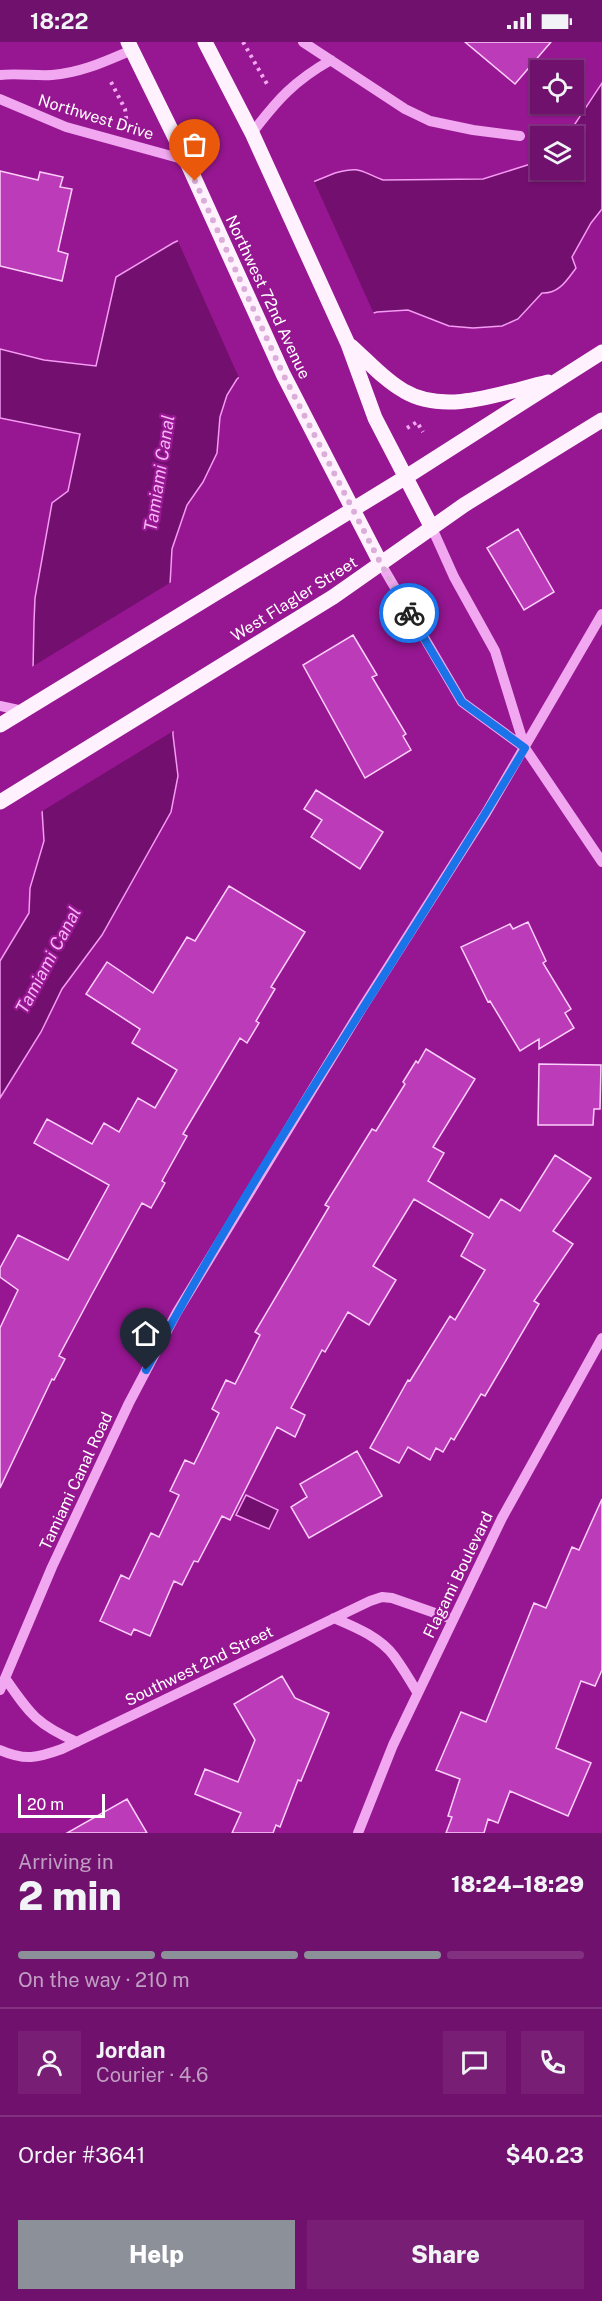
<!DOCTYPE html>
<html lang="en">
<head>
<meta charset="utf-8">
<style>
	body { margin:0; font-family:"Public Sans",sans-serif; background:#781f75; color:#f1f3f6; height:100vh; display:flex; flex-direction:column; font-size:22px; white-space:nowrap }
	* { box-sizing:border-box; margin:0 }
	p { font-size:20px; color:#c09dc2 }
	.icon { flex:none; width:33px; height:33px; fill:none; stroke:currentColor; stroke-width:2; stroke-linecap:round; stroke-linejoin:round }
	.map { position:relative; height:1791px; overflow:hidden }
	.panel { display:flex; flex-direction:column; background:#70116d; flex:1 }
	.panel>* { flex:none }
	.controls { position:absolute; left:530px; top:18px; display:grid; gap:12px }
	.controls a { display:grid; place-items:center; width:54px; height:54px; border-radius:0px; background:#70116d; box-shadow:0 2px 4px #0004,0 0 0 2px #823180; font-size:30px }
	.scale { position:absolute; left:18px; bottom:15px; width:87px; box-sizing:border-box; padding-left:6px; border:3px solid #fff; border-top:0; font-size:16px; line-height:21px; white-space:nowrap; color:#fff; -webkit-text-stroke:4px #961791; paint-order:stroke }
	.pin { position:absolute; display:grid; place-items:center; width:51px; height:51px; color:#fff; margin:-62px -26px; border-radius:50% 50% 50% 0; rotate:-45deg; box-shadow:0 0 6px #0007 }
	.pin .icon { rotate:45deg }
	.courier { position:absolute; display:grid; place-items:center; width:60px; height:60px; margin:-30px; border:4px solid #1a73e8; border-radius:50%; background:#fff; color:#222; box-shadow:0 2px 8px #0007 }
	.summary em { font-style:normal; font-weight:800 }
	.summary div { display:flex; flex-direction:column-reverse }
	.summary { display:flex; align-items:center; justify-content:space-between; height:102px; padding:0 18px }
	h1 { font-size:39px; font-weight:800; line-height:45px }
	.bar { display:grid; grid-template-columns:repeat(4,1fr); gap:9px 6px; align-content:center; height:72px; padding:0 18px }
	.bar i { height:8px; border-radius:4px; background:#823180 }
	.bar .active { background:#8c9099 }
	.bar p { grid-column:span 4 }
	.line { display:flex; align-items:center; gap:15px; padding:0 18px; border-top:2px solid #823180 }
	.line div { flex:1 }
	.round { display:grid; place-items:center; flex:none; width:63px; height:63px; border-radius:0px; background:#781f75 }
	.action { display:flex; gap:12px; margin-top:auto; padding:12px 18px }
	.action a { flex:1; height:69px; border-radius:0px; background:#8c9099; color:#fff; font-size:24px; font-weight:800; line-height:69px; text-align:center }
	.action a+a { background:#781f75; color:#f1f3f6 }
	.status { display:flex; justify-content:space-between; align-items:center; height:42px; padding:0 30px; background:#70116d; direction:ltr }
	.status svg { height:16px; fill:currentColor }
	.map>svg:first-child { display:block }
</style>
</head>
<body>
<div class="status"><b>18:22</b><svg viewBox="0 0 49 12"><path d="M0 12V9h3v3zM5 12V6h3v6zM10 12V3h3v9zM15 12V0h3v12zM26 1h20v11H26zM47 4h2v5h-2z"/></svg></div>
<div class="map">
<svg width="602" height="1791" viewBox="0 0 602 1791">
	<rect width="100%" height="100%" fill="#961791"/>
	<path fill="#730f6e" stroke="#f49bf3" stroke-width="1.5" d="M602,41v126l-11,14 -19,34 4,11c-9,12 -17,26 -34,25l-24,26 -16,7 -29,2 -24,-2 -41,-16 -31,2 -86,26 -54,41 -10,16 -7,22 -3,36 -14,29 -16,23 -15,44 -2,36 3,150 5,41 -7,36 -69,123 -40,54 -21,43 -41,66v-137l29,-48 1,-25 14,-47 -11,-171 1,-48 1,-24 17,-95 16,-12 12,-57 -80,-16v-69l44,11 52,6 20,-89 57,-34 59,-28 103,-42c27,-7 24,-2 48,7l100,-1 57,-18v9h33v-34h-6z
		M246,1453l32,15 -9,19 -33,-14z"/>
	<path fill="#961791" d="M313,137l62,137 -82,25 -53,39 -63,-141 53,-26z
		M173,539l2,149 -136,83 -9,-145z"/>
	<path fill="#bc3bb8" stroke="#fccffb" stroke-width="1.5" d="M465,0h86l-36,42z
		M0,129l38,9 2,-8 23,5 -3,10 12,2 -14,62 10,3 -6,27 -62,-15z
		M518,487l36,63 -30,18 -37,-62z
		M353,593l24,40 -5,2 34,57 -3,2 8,14 -46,28 -62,-113z
		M316,748l67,42 -23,37 -49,-32 11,-17 -18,-11z
		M229,844l76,46 -34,55 4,2 -19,32 3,2 -12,20 -7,-5 -57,96 4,2 -25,45 3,2 -14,25 -9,-5 -51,93 -32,60 6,3 -11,21 -2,-1 -52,109v-160l18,-38 -18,-13v-9l18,-33 50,25 41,-75 -75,-42 13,-24 45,25 12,-21 15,9 19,-34 17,10 22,-38 -45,-27 8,-14 -54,-35 21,-32 46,31 34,-56 8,4z
		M528,880l18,39 -3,2 28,46 -6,4 9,15 -35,21v-10l-19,12 -30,-50 -2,1 -27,-55 49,-23 3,5z
		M426,1007l49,30 -42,68 11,6 -16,28 61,37 12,-19 19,12 35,-56 36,23 -38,53 20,13 -39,57 5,3 -54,92 -4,-2 -27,46 -3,-2 -8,14 -7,-4 -6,12 -22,-13 -9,16 -29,-15 38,-68 2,1 40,-65 5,4 30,-50 -24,-14 12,-22 -59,-35 -41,67 23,14 -27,45 -21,-13 -23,40 -3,-2 -31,58 14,7 -10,22 -18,-10 -47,93 -8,-4 -24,46 -4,-1 -12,24 -8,-4 -24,55 -16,-7 -3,6 -31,-14 21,-46 8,4 22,-46 8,4 20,-42 -9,-4 15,-31 9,4 25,-51 -7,-4 14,-29 9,4 25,-49 -5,-3 74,-125 -4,-2 47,-76 4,2 29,-47 -2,-2 13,-21 2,2z
		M539,1022l62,1 -1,44h-6l-1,16h-55z
		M357,1409l25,45 -73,42 -18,-31 16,-10 -7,-13z
		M602,1457v171l-7,16 -14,-5 -25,67 35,15 -23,53 -58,-25 -12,32 -10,-4 -4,14h-38l6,-16 -4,-1 12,-37 -24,-9 25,-58 25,10 48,-119 12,5 26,-61 7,3z
		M282,1634l13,22 34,15 -28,68 -3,-1 -18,47 -4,-2 -3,8h-41l9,-20 -46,-19 10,-25 33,13 17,-42 -21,-36z
		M127,1757l20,34h-80z"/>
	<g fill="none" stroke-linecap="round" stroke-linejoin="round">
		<path stroke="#f1a8f0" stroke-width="4" stroke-dasharray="3 4.5" stroke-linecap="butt" d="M243,0l24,42
			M111,40l14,27 2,16
			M407,386l10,-6 6,10"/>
		<path stroke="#f1a8f0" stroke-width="10" d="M303,0l102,67 25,12 43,9 47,6
			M0,33c17,-2 35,1 52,0 29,-2 54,-14 80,-25
			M0,57l66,28 120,33
			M252,91c26,-34 42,-52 79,-73
			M432,486l22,49 41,74 30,97
			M381,522l81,138 63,46 77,114
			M0,664l23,5
			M334,1576c21,9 46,19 60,38 8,11 16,24 23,36
			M5,1636c25,36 31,46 72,64
			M0,1648l52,-123 38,-81 39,-83 48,-91 185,-304 124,-195 116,-199
			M0,1708c25,11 37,8 62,-1l308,-148 12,-4 10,1 60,21
			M358,1791l35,-88 109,-227 100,-180"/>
		<path stroke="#fff2fe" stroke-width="15" d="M128,0l58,118 97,214 98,190
			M205,0l47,91 96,211 27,74 57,110
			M351,304c17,15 33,34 53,45 42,25 100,1 144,-9
			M0,683l406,-248 196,-125
			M0,760l333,-205 131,-92 138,-85"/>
	</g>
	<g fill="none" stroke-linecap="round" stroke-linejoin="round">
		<path stroke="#daaed8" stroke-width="6" stroke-dasharray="0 10.8" d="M195,139l88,193 98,190 28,49"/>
		<path stroke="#1a73e8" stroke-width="8" d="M146,1328c115,-214 255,-414 379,-622l-63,-46 -53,-89"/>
	</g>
	<g text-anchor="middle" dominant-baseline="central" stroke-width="4.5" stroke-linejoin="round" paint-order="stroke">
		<g font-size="16" fill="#fff" stroke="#961791">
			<text transform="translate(96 75) rotate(17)">Northwest Drive</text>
			<text transform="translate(268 255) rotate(65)">Northwest 72nd Avenue</text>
			<text transform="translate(294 557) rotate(-32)">West Flagler Street</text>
			<text transform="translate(76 1439) rotate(-65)">Tamiami Canal Road</text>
			<text transform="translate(458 1533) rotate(-64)">Flagami Boulevard</text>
			<text transform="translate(199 1624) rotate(-26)">Southwest 2nd Street</text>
		</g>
		<g font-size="18" font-style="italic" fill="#f8b4f7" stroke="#961791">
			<text transform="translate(159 431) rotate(-81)">Tamiami Canal</text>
			<text transform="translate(48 918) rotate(-62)">Tamiami Canal</text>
		</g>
	</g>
</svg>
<div class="controls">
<a><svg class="icon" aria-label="locate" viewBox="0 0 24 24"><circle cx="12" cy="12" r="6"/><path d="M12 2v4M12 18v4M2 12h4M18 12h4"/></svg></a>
<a><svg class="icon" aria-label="layers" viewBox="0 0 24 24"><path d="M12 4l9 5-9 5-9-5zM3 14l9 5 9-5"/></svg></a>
</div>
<div class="scale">20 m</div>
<div class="pin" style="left:195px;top:139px;background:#ea580c"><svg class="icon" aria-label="bag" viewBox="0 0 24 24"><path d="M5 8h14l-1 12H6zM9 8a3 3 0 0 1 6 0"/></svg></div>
<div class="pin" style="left:146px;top:1328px;background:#1f2937"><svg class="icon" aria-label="home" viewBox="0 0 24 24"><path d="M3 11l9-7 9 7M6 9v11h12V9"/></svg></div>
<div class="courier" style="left:409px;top:571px"><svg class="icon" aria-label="bike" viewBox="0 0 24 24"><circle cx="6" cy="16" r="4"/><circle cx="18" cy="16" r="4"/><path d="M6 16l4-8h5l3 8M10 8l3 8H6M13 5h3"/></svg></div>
</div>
<section class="panel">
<div class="summary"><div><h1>2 min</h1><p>Arriving in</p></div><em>18:24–18:29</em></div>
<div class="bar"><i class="active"></i><i class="active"></i><i class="active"></i><i></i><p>On the way · 210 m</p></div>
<div class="line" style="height:108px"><a class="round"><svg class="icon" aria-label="person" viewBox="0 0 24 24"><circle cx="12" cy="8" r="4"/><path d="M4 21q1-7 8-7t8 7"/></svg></a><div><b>Jordan</b><p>Courier · 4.6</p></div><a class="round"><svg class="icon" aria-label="chat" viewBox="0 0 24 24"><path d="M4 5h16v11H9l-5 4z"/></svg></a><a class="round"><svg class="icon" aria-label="phone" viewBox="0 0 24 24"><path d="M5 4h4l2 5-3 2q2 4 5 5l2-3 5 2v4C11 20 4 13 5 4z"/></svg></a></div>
<div class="line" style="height:78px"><div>Order #3641</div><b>$40.23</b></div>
<div class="action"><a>Help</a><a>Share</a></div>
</section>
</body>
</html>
